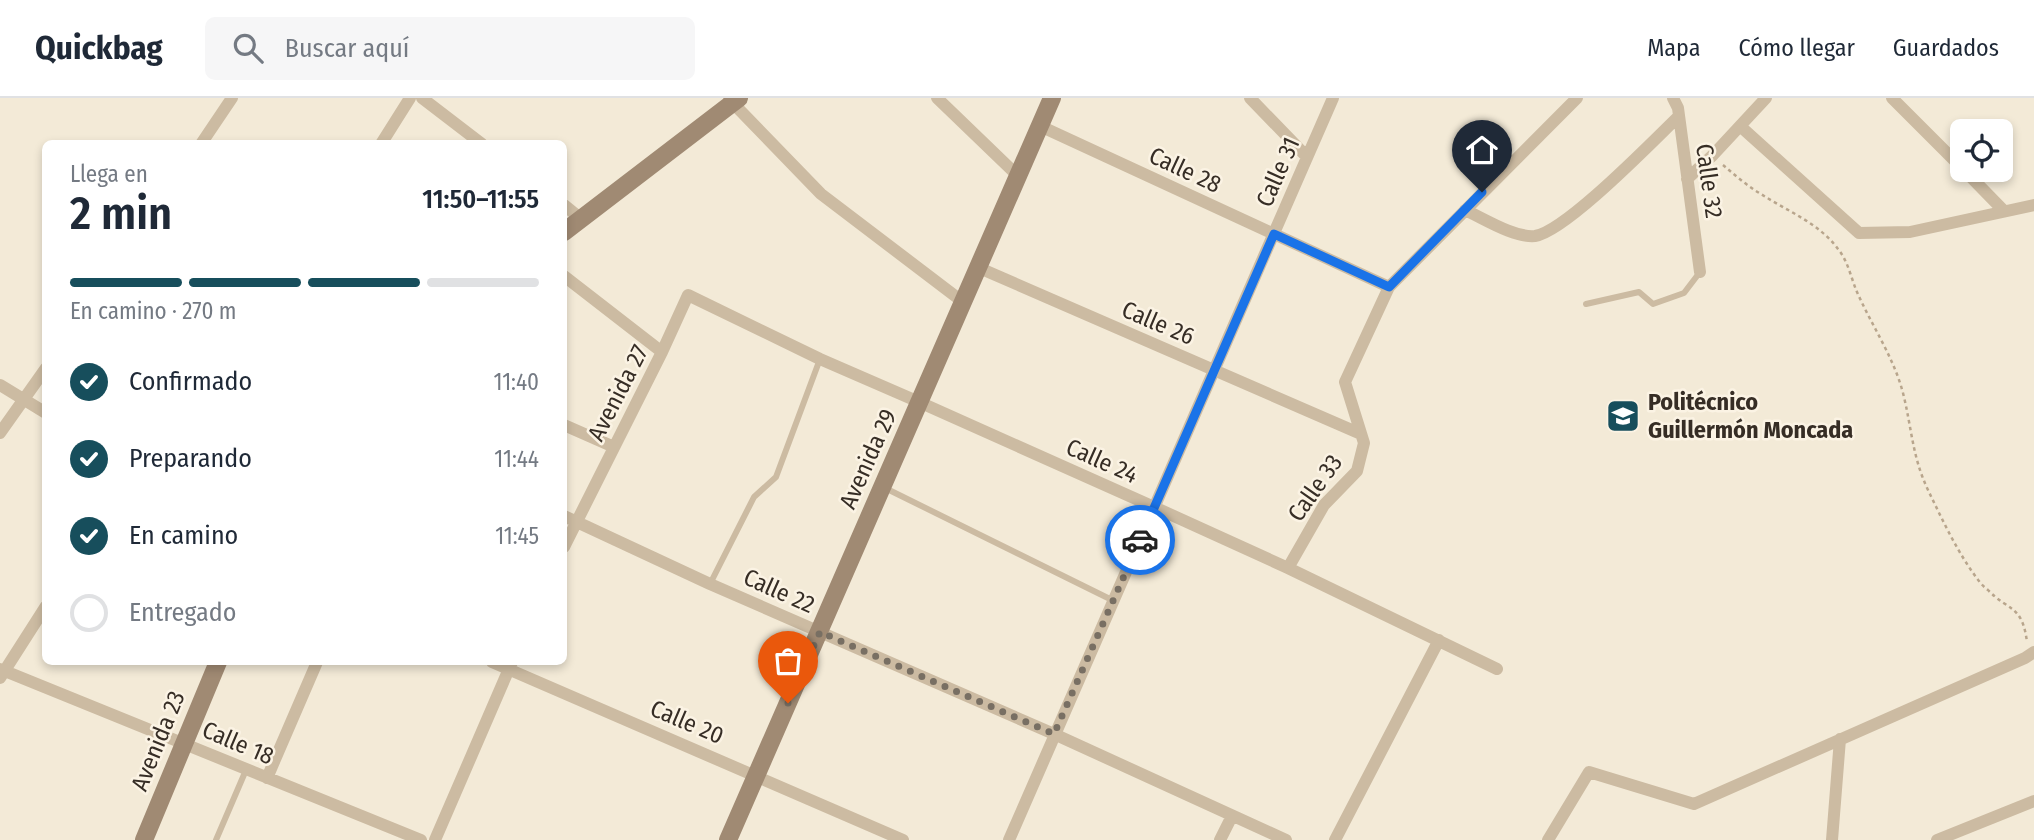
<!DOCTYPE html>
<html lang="es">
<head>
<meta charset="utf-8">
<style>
	body { margin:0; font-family:"Fira Sans Condensed",sans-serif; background:#f6f6f7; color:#1f2937; height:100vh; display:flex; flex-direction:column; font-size:26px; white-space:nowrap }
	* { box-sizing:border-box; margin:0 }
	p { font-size:23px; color:#747a83 }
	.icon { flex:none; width:38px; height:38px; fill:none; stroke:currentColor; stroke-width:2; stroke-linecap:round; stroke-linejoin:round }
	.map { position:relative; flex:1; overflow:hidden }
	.sheet { position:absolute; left:42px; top:42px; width:525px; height:525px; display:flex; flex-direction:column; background:#fff; border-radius:10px; box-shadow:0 4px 10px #0003 }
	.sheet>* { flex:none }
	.fabs { position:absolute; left:1950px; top:21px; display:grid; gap:14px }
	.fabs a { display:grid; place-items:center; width:63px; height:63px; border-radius:10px; background:#fff; box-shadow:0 4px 10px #0003; font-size:35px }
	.pin { position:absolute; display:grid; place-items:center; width:60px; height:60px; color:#fff; margin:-72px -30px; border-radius:50% 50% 50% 0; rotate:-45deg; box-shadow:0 0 7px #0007 }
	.pin .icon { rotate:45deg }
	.courier { position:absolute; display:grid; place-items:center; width:70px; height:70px; margin:-35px; border:5px solid #1a73e8; border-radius:50%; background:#fff; color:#222; box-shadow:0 2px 9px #0007 }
	.summary em { font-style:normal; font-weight:600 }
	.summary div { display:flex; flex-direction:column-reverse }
	.summary { display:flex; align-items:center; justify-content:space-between; height:119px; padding:0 28px }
	h1 { font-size:46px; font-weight:600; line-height:52px }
	.bar { display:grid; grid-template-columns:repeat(4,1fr); gap:10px 7px; align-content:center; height:84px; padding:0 28px }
	.bar i { height:9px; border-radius:5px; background:#e0e1e3 }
	.bar .current { background:#174e5c }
	.bar p { grid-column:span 4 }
	ol { padding:0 28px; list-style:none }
	li { display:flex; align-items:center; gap:21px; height:77px }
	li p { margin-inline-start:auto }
	li .icon { padding:7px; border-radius:50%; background:#174e5c; color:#fff; stroke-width:4 }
	li:last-child { color:#747a83 }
	li i { width:38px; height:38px; border:4px solid #e0e1e3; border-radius:50% }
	header { display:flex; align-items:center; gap:42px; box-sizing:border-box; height:98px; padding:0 35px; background:#fff; border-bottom:2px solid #e0e1e3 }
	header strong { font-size:33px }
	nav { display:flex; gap:38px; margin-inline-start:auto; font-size:24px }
	.search { width:490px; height:63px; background:#f6f6f7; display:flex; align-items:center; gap:18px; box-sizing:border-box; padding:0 24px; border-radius:10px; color:#747a83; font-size:26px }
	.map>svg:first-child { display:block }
</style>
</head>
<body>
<header>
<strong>Quickbag</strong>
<div class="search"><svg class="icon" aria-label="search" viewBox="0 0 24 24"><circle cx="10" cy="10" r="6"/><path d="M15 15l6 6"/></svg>Buscar aquí</div>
<nav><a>Mapa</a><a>Cómo llegar</a><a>Guardados</a></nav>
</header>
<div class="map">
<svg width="2034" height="742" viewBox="0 0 2034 742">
	<rect width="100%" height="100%" fill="#f3ead7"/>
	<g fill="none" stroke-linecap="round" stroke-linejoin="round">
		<path stroke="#b8a58c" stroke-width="2.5" stroke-dasharray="3.5 3.5" stroke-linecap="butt" d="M1723,67c12,10 24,21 38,29 26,17 58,29 77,55 10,12 13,29 19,43 15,34 37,66 46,101 9,36 9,63 25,97 13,27 26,55 43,80 5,7 10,15 17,20 21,22 34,14 39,52"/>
		<path stroke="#ccbba2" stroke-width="6" d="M1586,206l53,-12 14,12 31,-11 16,-21
			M883,389l231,114
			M710,486l44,-87 22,-20 44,-118
			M216,742l30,-70"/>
		<path stroke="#ccbba2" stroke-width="12" d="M422,0l60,46
			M937,0l81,78
			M1250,0l57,59
			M1673,0l5,10 22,164
			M1892,0l70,70
			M729,1l92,95 142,108
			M1040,28l349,161
			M1740,28l119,107 51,-1 124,-27
			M201,46l31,-46
			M381,46l29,-46
			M1964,72l40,41
			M1687,81l26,-24 53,-57
			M564,107l16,13
			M1465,112c18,8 49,28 70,26 31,-5 117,-94 144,-120
			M977,169l384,167
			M564,178l98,76
			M0,287l46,28
			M564,327l50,22
			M0,335l46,-65
			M564,418l146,68 344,150 232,106
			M564,449l98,-195 26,-57 132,64 99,43 235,105 134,61 209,101
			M1288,470l36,-63 33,-34 7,-28 -19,-61 44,-95 188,-189
			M492,564l411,178
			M0,571l421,171
			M0,580l46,-72
			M267,680l50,-116
			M435,742l77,-178
			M1009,742l324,-742
			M1220,742l12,-24
			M1335,742l104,-200
			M1548,742l41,-68 105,32 331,-146 9,-6
			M1832,742l8,-101
			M1937,742l97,-39"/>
		<path stroke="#a08a73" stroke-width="18" d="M564,134l175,-134
			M144,742l74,-178
			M728,742l324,-742"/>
	</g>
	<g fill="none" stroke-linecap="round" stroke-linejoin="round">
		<path stroke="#786f63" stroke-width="7" stroke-dasharray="0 12.6" d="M788,605l32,-71 234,102 86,-194"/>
		<path stroke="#1a73e8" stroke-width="9" d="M1140,442l134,-306 115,53 93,-95"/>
	</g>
	<defs>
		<symbol id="school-square" viewBox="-11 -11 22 22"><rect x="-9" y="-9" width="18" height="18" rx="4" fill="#174e5c" stroke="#fbf3e4"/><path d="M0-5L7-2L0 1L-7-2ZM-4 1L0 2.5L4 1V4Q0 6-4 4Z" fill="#fff"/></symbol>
	</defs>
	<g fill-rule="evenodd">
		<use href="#school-square" x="1604" y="299" width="38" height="38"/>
	</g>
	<g text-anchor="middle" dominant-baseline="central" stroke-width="5" stroke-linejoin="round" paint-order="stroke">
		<g font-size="24" fill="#362d25" stroke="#fbf3e4">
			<text transform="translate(1185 72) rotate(25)">Calle 28</text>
			<text transform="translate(1278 74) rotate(-66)">Calle 31</text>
			<text transform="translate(1709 83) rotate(82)">Calle 32</text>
			<text transform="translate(1158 225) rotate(23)">Calle 26</text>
			<text transform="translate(618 295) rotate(-63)">Avenida 27</text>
			<text transform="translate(868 361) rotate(-66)">Avenida 29</text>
			<text transform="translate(1102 363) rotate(24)">Calle 24</text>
			<text transform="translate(1315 390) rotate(-55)">Calle 33</text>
			<text transform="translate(779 493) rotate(24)">Calle 22</text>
			<text transform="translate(687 624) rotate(23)">Calle 20</text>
			<text transform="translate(158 643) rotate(-68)">Avenida 23</text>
			<text transform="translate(238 645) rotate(23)">Calle 18</text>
		</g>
		<g font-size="24" font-weight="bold" fill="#362d25" stroke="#fbf3e4" text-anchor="start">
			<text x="1648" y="304">Politécnico<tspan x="1648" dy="28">Guillermón Moncada</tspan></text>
		</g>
	</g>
</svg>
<div class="fabs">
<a><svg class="icon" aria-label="locate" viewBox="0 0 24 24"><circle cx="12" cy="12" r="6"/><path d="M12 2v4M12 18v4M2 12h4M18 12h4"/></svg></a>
</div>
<div class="pin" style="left:788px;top:605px;background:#ea580c"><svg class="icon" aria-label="bag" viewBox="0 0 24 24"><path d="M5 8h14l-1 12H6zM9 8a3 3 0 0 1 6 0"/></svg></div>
<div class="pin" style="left:1482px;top:94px;background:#1f2937"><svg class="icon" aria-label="home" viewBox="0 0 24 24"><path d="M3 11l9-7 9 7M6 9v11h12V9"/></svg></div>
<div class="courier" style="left:1140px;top:442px"><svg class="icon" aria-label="car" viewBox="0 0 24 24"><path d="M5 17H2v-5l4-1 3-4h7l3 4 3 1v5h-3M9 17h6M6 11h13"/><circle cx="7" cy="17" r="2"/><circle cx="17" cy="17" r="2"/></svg></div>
<section class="sheet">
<div class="summary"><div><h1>2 min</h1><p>Llega en</p></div><em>11:50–11:55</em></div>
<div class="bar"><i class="current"></i><i class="current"></i><i class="current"></i><i></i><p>En camino · 270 m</p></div>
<ol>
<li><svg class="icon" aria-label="check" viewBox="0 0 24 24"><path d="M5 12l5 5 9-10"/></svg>Confirmado<p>11:40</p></li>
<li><svg class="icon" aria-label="check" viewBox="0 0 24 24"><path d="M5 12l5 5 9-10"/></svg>Preparando<p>11:44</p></li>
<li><svg class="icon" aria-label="check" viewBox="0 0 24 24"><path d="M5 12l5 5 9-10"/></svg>En camino<p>11:45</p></li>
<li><i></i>Entregado</li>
</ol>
</section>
</div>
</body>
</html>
